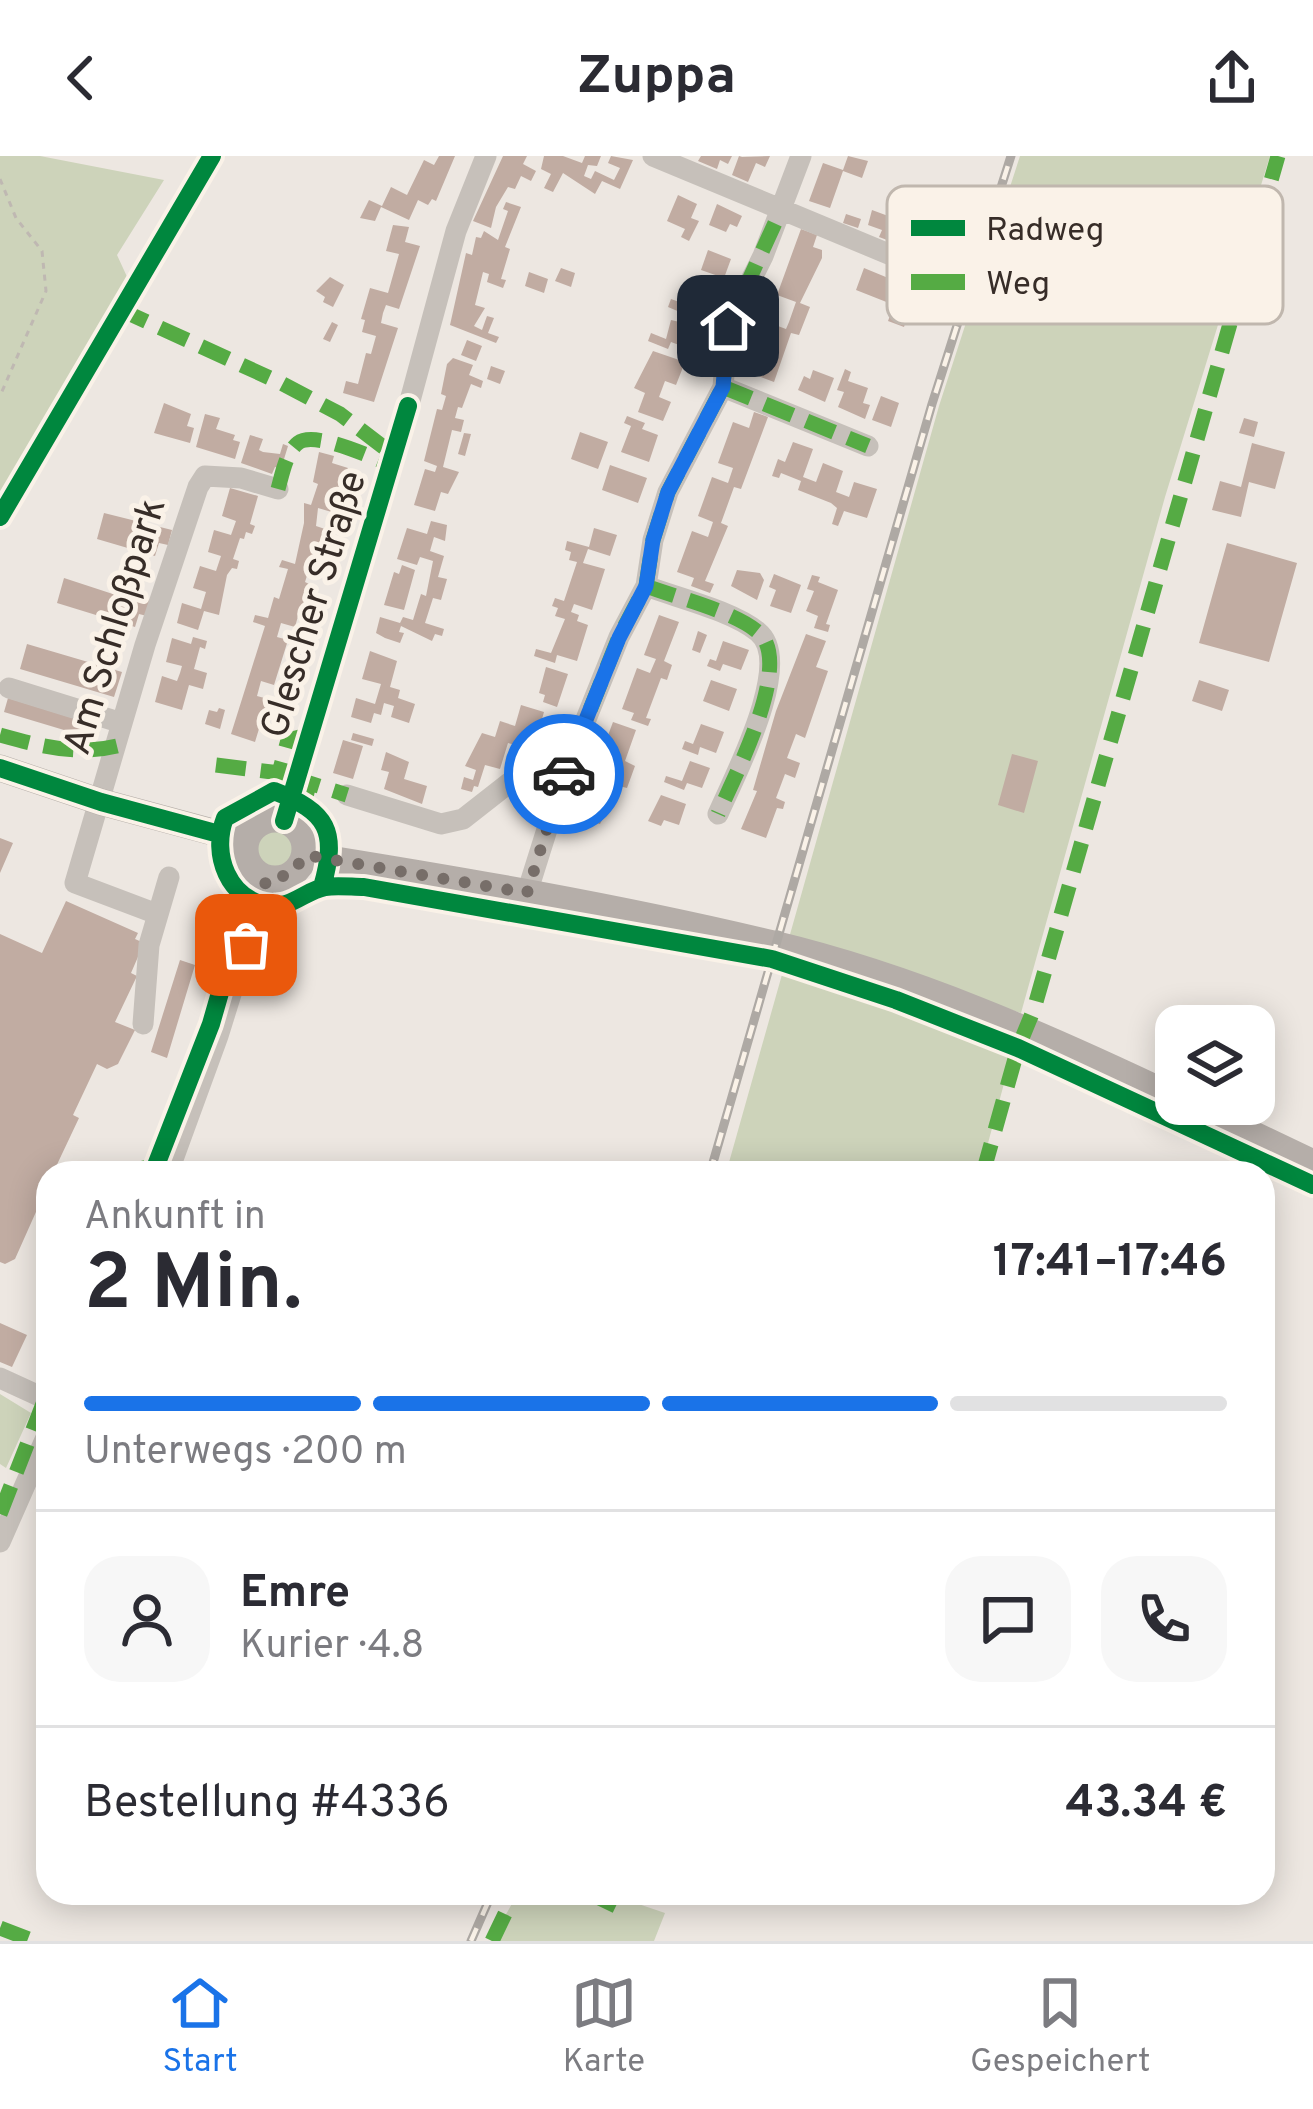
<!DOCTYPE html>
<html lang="de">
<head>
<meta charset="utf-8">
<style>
	body { margin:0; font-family:Overpass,sans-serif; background:#f7f7f7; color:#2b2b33; height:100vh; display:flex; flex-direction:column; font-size:45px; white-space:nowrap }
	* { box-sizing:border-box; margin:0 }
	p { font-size:39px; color:#7c7c81 }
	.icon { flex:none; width:66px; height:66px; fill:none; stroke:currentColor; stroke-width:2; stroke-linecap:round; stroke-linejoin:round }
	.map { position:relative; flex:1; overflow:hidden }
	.drawer { position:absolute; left:36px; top:1005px; width:1239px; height:744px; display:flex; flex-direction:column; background:#fff; border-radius:36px; box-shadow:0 6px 30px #0003 }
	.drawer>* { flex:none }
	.controls { position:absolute; left:1155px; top:849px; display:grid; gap:24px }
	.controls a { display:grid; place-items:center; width:120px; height:120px; border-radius:24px; background:#fff; box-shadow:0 6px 30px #0003; font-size:60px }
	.pin { position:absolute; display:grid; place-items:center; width:102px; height:102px; color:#fff; margin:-51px; border-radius:24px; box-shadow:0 6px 18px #0006 }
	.courier { position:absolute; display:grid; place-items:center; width:120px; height:120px; margin:-60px; border:9px solid #1a73e8; border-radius:50%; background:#fff; color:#222; box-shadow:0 3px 15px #0007 }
	.summary em { font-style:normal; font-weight:700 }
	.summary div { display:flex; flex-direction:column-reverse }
	.summary { display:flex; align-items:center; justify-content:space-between; height:204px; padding:0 48px }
	h1 { font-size:78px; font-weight:700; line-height:90px }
	.bar { display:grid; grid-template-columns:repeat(4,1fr); gap:18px 12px; align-content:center; height:144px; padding:0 48px }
	.bar i { height:15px; border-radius:9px; background:#e1e1e2 }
	.bar .selected { background:#1a73e8 }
	.bar p { grid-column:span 4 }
	.line { display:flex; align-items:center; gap:30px; padding:0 48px; border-top:3px solid #e1e1e2 }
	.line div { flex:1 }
	.round { display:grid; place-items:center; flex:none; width:126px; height:126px; border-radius:36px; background:#f7f7f7 }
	header { display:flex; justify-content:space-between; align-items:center; height:156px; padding:0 48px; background:#fff; font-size:54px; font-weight:700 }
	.dock { display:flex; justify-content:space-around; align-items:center; height:168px; border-top:3px solid #e1e1e2; background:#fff; font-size:33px; color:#7c7c81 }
	.dock a { display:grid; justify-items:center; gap:6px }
	.dock .selected { color:#1a73e8 }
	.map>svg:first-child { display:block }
</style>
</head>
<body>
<header><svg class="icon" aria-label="back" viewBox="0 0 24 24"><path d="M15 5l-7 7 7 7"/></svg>Zuppa<svg class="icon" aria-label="share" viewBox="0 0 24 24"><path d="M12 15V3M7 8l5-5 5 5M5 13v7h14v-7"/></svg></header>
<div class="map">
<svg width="1313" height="1785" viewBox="0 0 1313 1785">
	<rect width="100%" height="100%" fill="#ede7e1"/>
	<path fill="#cdd3ba" d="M0,0h40l124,24 -47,75 12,26 -129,222z
		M1020,0h250l-105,341 -144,516 -232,-75 150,-532z
		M254 693a21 21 0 1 1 42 0a21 21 0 1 1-42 0Z
		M783,815l130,41 100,38 -33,123h-254z
		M0,1238l31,19 -25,55 -6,-4z
		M518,1737h88l59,20 -11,28h-163z"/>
	<path fill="#c1aca2" d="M439,0h16l-19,45 -4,-2 -4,6 -10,-5 -9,20 -28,-13 -6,14 -15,-3 9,-18 13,6 9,-19 16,8 17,-35 10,5z
		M503,0h24l-4,8 13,7 -5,10 -10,-5 -6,13 -7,-2 -12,20 -5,21 -18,-7z
		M544,0h19l19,7 3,-7h16l-4,10 -9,-1 -4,11 7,3 4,-8 19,9 6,-12 -12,-5 3,-7 22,4 -13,29 -18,-8 -7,13 -32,-21 -10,19 -9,-4 7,-14 -10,-5z
		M701,0h31l-4,8 -8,-4 -3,9 -19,-8z
		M739,0l3,1 28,-1 -5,11 -9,-4 -8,19 -16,-7z
		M848,0l20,5 -6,17 -19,-7 -13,37 -21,-7 14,-38 20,7z
		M678,39l19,9 -6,14 8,3 -10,20 -8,-4 4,-8 -18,-8z
		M506,46l15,5 -16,40 5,2 -9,30 5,1 -3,8 -16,-6 2,-8 -6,-2 -8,33 10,3 -11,18 8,4 5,-14 7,2 -6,15 11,4 -3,6 -46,-18 16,-72 6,2 4,-18 5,1 3,-7 14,9 10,-29 -5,-2z
		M717,48l25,12 -5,11 -7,-3 -4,8 -17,-7z
		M872,54l27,10 -4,23 -16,-6 3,-7 -14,-5z
		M846,58l15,5 -3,9 -15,-5z
		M393,69l16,2 -4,15 15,4 -21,63 -13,-4 -3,8 -2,10 17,5 -24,74 -31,-9 3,-12 12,3 8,-31 5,1 5,-18 -14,-4 3,-12 -4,-1 9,-31 18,5 11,-39 -13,-3z
		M801,73l16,6 -4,12 9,3v8l-22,45 10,4 -11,28 -8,-2 -17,49 -26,-10 19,-50 19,7 3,-7 7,-20 -19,-7z
		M708,94l23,9 -7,19 -23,-8z
		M561,112l14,5 -4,14 -16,-6z
		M864,112l46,19 -9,26 7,2 -4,12 -16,-6 6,-16 -38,-15z
		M529,116l19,7 -4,14 -19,-7z
		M330,121l14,8 -11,22 -10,-5 2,-5 -9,-6z
		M698,121l13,5 -3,8 3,1 -7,21 -13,-5 -3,8 13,4 -11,30 -19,-7 -3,7 -20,-8 3,-8 15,6 5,-19 13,3 3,-8 -19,-8 3,-8 11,4v-16l7,-4 9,3z
		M332,166l6,3 -8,17 -7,-3z
		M467,184l15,6 -6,15 -15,-6z
		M653,195l32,11 -9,23 -11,-4 -6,16 12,5 -8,19 -25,-9 7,-19 -11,-5z
		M453,202l20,7 -4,10 14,6 -2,7 -10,-4 -9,24 -4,-1 -3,11 9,2 -3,12 -9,-2 -9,37 16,5 -11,22 -7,-2 -6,19 -21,-6 11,-36 10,3 2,-6 -13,-5 13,-52 5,1 4,-14 -5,-2 6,-30z
		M491,210l14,5 -5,13 -13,-5z
		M845,213l6,3 -3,9 20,7 -5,15 7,2 -5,14 -27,-12 6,-15 -7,-2z
		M813,214l21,8 -9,24 -27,-12 6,-14 6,3z
		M881,240l18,7 -8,24 -19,-7z
		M164,247l27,11 -4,12 7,2 -4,15 -36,-10z
		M754,256l14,5 -27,72 -7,-2 -13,36 7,3 -23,55 9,3 -4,9 -19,-7 3,-8 -17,-6 15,-41 16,6 5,-15 -15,-6 14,-39 16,6 5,-15 -15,-5 15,-41 16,6z
		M205,258l15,4 -4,11 19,6 -2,5 7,2 -5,17 -39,-12z
		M627,260l18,7 -3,6 16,6 -9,27 -28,-10 10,-26 -7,-3z
		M1244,262l14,4 -4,15 -15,-4z
		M580,276l28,10 -10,27 -27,-10z
		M464,277l7,1 -6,22 -7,-2z
		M250,279l13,4 -4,11 4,2 17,2 3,-10 5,2 -7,23 -6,-2 -3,7 -31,-11z
		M793,286l20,7 -10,28 13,5 7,-19 20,8 -7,21 13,5 5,-15 23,7 -10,29 -23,-7 -6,15 -6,-2 5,-16 -6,-5 -33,-13 3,-9 -20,-8 -2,5 -7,-2 6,-17 7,3z
		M1252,287l33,9 -10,37 -26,-7 -8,35 -29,-7 8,-29 21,6z
		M319,296l15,4 -2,7 16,5 -13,45 -17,-5 -2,18 12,4 -12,37 -6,-1 -5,16 4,2 -7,34 -4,-2 -3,11 -14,-4 -4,14 11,3 -14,45 -13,-4 -4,15 11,3 -13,43 -24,-8 34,-108 -12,-4 2,-7 13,3 6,-21 5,2 9,-30 -9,-2 3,-7 13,4 9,-41v-20l7,2 7,-21 -5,-2z
		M610,309l37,13 -9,25 -36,-13z
		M230,332l28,8 -8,28 5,2 -3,8 -6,-2 -2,7 -4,-1 -7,21 6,2 -2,8 -5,-1 -5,7 -8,40 -15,-4 -6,19 -21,-7 5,-20 19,6 5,-17 -13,-4 7,-22 16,5 5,-15 -13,-4 6,-22 17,5 5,-14 -14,-5z
		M104,357l68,17 -4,15 -9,-2 -4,13 -58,-17z
		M431,365l16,4 -2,16 -11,-4 -4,14 14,5 -6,21 9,2 -6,21 -8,-2 -8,25 19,6 -2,7 -7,-2 -3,7 -31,-15 -2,6 5,1 -4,10 -15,-5 -9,-5 4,-16 20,6 3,-6 10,3 8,-26 5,2 7,-35 -13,-4 -3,8 -20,-6 10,-31 20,6z
		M594,372l23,7 -7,21 -22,-7 -5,14 22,6 -13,41 -18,-6 -3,8 8,3 -2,6 11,4 -11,36 -20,-6 -2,8 -21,-7 2,-7 15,4 14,-34 -10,-3 3,-8 -6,-2 3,-8 9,3 13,-39 -8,-2 2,-8 -6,-2 2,-9 22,6z
		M1227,387l70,20 -28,99 -70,-19z
		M402,409l13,5 -11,40 -20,-5 10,-33 5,2z
		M737,414l23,3 4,7 -7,20 -26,-14z
		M774,418l27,11 -10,28 -21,-7 6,-16 -7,-3z
		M812,419l8,2 -2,5 20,8 -12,34 4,1 -2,7 -14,-4 4,-12 -12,-5 8,-20 -7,-2z
		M64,422l58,19 30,3 -5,16 -8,-2 -4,13 -78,-24z
		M659,459l20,7 -15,39 8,4 -5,15 -6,-2 -15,40 5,1 -3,7 -17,-6 3,-7 -12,-4 15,-41 13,5 6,-14 -12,-4z
		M698,475l9,4 -7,18 -8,-3z
		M806,478l20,7 -10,26 12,4 -23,67 -9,-4 -9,24 13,5 -5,15 -10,-4 -9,24 9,4 -2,7 -6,-1 -11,30 -25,-9 16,-38 -4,-1 23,-79z
		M193,481l14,4 -2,8 -5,-2 -6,22 13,4 -4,16 -14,-4 -7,25 -27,-8 7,-26 15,5 3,-8 2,-7 -16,-4 6,-24 19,6z
		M723,485l26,9 -8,20 -18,-6 -3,7 -13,-5 3,-7 6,2z
		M27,488l95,28 -8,25 -94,-28z
		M370,495l27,10 -7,26 10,3 -2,8 17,6 -6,19 -18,-6 3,-11 -10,-3 -3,12 -7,-2 -3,10 -20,-6 5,-19 19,6 6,-20 -19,-5z
		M546,511l22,7 -11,33 -14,-5 2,-7 -6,-2z
		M711,524l26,9 -8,22 -26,-10z
		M1199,524l30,10 -7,21 -30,-10z
		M8,542l91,28 -5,13 -90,-27z
		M521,549l23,7 -6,21 -11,-4 -5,18 -14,-4 -8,26 -15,-4 -7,22 -4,-1 -2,6 -11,-3 3,-12 9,3 3,-10 -11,-4 17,-33 13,4 5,-16 15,5z
		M219,552l6,2 -5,19 -15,-5 4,-14 8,2z
		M613,566l23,8 -11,31 10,5 -8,22 -8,-2 -10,26 -12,-4 -2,7 8,3 -3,6 -19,-6 15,-41 12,4 3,-7 3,-15 -13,-5z
		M701,568l23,8 -8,21 -16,-6 -2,8 -16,-6 3,-8 8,3z
		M353,577l21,6 -2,7 -21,-6z
		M343,584l20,6 -10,33 -20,-6z
		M386,596l23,10 -5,17 23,7 -5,18 -38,-15 5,-17 -8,-2z
		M1012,598l26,7 -14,52 -26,-8z
		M690,605l20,7 -8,20 -15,-5 -3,7 -20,-8 2,-6 16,5z
		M661,639l25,9 -7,21 -15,-5 -3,6 -13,-5z
		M0,682l13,5 -13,30z
		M66,745l72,32 -3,6 9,4 -13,30 6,3 -22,46 20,8 -17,34 -11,5 -10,-5 -24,51 6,3 -26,55h-5v12l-33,74 -10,5 -5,-2v-328l42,19z
		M180,804l15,5 -28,93 -16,-6z
		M0,1167l27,12 -15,32 -12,-5z"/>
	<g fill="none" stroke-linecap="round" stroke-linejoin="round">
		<path stroke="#bfb8b2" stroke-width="3" stroke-dasharray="6 6" stroke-linecap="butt" d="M0,23l16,39 26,33 4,40 -46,105"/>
		<path stroke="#c6c0ba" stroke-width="21" d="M653,0l286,119
			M723,231l145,59
			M646,430c32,12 87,25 112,46 37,30 -24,145 -40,182
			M9,532l113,35
			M347,639l94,29 22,-5 46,-36 14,-2 34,12
			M284,665l111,-365 61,-225 30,-75
			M527,737l39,-124 53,-132 27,-51 7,-46 15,-48 55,-105 5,-61 35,-70 38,-100
			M157,758l-82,-31 70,-238 53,-158 7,-11 36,2 37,11
			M143,868l6,-79 20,-68
			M168,1017l50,-137 49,-158
			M0,1222l48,22
			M0,1386l48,-109"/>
		<path stroke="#b5aea9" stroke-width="27" d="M0,612l101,34 145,39
			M245 693a30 30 0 1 1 60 0a30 30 0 1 1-60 0Z
			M305,699c156,25 314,52 468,89 139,33 275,93 403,154
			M1189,948l124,59"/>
		<defs>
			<path id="rail" d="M710,1017l222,-769 79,-248
				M471,1785l21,-48"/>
		</defs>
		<use href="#rail" stroke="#aea9a4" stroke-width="9"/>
		<use href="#rail" stroke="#faf2e8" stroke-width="4.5" stroke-dasharray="14" stroke-linecap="butt"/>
		<path stroke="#55ab44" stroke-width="15" stroke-dasharray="30 15" stroke-linecap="butt" d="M119,153l162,74 59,31 55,42
			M723,231l145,59
			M278,333c4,-14 8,-37 20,-46 17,-13 74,15 94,22
			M646,430c32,12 87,25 112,46 37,30 -24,145 -40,182
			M0,579c40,11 76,21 117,11
			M216,609l64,8
			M274,635l14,-51 23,-6
			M557,637l62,-156 27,-51 7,-46 15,-48 55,-105 5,-61 52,-114
			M305,646l4,-19 38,12
			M122,1017l35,-8
			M983,1017l35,-125 16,-39 244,-853
			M0,1358l48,-123
			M589,1737l31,15
			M0,1772l34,13
			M492,1785l23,-48"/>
		<defs>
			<path id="cycleway" d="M0,361l212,-361
				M0,612l101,34 118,32
				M284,665l124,-415
				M322,731c16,-56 6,-75 -48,-96l-49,27c-14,36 3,83 46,88 20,2 36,-16 54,-19 12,-2 27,0 39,0l408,72 124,41 122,48 295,137
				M153,1017l58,-149 36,-125"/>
		</defs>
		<use href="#cycleway" stroke="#faf2e8" stroke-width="26"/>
		<use href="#cycleway" stroke="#00873e" stroke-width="18"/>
	</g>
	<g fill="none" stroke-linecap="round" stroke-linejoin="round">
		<path stroke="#776e69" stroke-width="12" stroke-dasharray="0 21.6" d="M246,789l21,-67 24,-3 14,-20 222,38 37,-119"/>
		<path stroke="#1a73e8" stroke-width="15" d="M564,618l55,-136 27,-52 7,-46 15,-48 55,-105 5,-61"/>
	</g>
	<g text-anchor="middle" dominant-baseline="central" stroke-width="10" stroke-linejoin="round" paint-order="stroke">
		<g font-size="39" fill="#372d28" stroke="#faf2e8">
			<text transform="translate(316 449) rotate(-73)">Glescher Straße</text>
			<text transform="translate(117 471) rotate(-73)">Am Schloßpark</text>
		</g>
	</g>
	<rect x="887" y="30" width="396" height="138" rx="18" fill="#faf2e8" stroke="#c0b7ae" stroke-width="3"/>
	<rect x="911" y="64" width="54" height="16" fill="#00873e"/>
	<rect x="911" y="118" width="54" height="16" fill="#55ab44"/>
	<g font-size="33" fill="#372d28">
		<text x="986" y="84">Radweg</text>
		<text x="986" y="138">Weg</text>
	</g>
</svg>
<div class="controls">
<a><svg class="icon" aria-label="layers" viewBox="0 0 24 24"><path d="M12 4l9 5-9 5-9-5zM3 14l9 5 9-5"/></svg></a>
</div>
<div class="pin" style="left:246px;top:789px;background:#ea580c"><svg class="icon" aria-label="bag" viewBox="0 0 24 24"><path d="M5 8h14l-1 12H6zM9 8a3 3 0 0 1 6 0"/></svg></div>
<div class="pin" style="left:728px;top:170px;background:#1f2937"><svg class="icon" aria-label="home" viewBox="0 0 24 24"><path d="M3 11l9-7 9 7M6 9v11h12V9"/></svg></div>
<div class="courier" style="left:564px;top:618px"><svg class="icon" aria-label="car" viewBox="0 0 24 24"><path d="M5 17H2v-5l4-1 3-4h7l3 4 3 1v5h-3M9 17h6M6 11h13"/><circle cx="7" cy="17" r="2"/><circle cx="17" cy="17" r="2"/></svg></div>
<section class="drawer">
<div class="summary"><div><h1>2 Min.</h1><p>Ankunft in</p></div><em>17:41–17:46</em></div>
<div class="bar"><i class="selected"></i><i class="selected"></i><i class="selected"></i><i></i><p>Unterwegs · 200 m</p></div>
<div class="line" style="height:216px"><a class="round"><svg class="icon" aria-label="person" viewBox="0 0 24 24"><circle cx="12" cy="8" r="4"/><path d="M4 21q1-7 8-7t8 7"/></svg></a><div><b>Emre</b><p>Kurier · 4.8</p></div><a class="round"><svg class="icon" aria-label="chat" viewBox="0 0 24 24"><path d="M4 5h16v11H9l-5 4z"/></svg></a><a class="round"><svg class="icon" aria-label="phone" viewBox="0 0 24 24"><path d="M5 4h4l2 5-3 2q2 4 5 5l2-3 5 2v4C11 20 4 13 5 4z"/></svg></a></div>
<div class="line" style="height:156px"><div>Bestellung #4336</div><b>43.34 €</b></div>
</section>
</div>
<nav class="dock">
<a class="selected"><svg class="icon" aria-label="home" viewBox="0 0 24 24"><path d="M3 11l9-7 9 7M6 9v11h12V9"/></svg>Start</a>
<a><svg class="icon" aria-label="map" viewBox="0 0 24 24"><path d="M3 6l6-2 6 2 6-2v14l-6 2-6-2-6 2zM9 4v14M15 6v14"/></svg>Karte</a>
<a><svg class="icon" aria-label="saved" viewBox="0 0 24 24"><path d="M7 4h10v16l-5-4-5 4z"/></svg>Gespeichert</a>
</nav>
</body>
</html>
